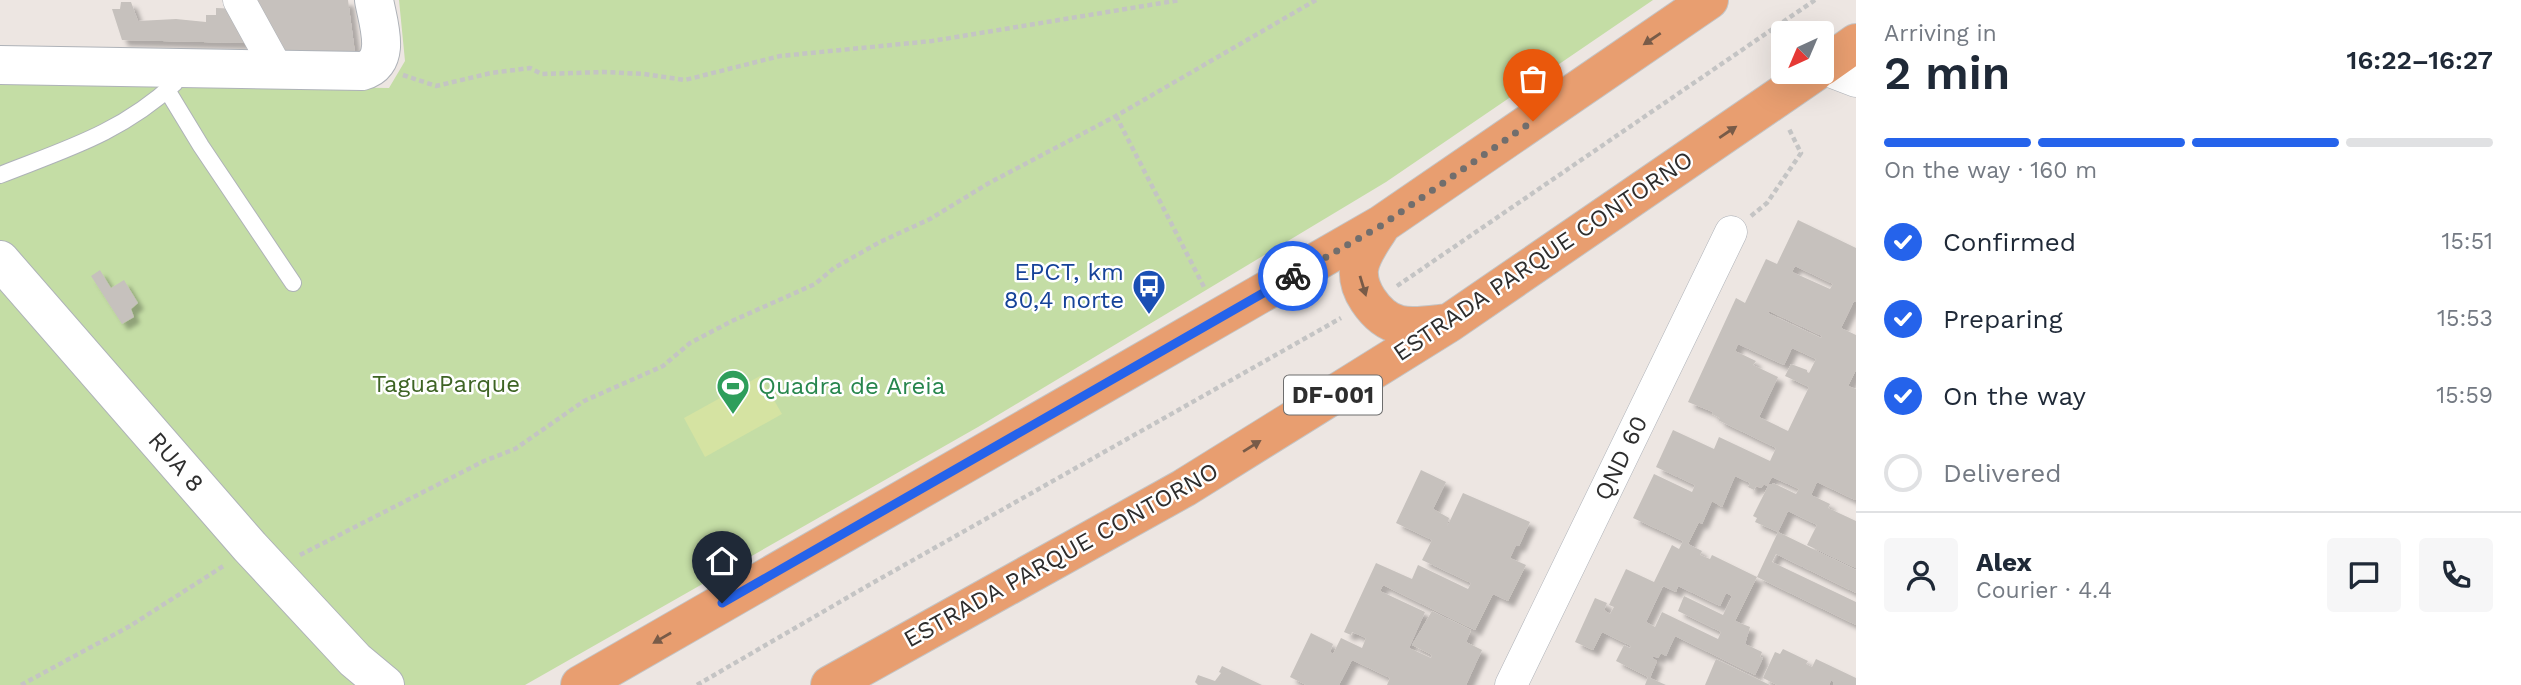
<!DOCTYPE html>
<html lang="en">
<head>
<meta charset="utf-8">
<style>
	body { margin:0; font-family:"Work Sans",sans-serif; background:#f6f6f7; color:#1f2937; height:100vh; display:flex; flex-direction:column; font-size:26px; white-space:nowrap }
	* { box-sizing:border-box; margin:0 }
	p { font-size:23px; color:#747a83 }
	.icon { flex:none; width:38px; height:38px; fill:none; stroke:currentColor; stroke-width:2; stroke-linecap:round; stroke-linejoin:round }
	.map { position:relative; flex:1; overflow:hidden }
	.panel { display:flex; flex-direction:column; background:#fff; width:665px }
	.panel>* { flex:none }
	.needle { width:46px; rotate:224deg }
	.buttons { position:absolute; left:1771px; top:21px; display:grid; gap:14px }
	.buttons a { display:grid; place-items:center; width:63px; height:63px; border-radius:7px; background:#fff; box-shadow:0 7px 28px #0002; font-size:35px }
	.pin { position:absolute; display:grid; place-items:center; width:60px; height:60px; color:#fff; margin:-72px -30px; border-radius:50% 50% 50% 0; rotate:-45deg; box-shadow:0 0 7px #0007 }
	.pin .icon { rotate:45deg }
	.courier { position:absolute; display:grid; place-items:center; width:70px; height:70px; margin:-35px; border:5px solid #2563eb; border-radius:50%; background:#fff; color:#222; box-shadow:0 2px 9px #0007 }
	.overview em { font-style:normal; font-weight:600 }
	.overview div { display:flex; flex-direction:column-reverse }
	.overview { display:flex; align-items:center; justify-content:space-between; height:119px; padding:0 28px }
	h1 { font-size:46px; font-weight:600; line-height:52px }
	.bar { display:grid; grid-template-columns:repeat(4,1fr); gap:10px 7px; align-content:center; height:84px; padding:0 28px }
	.bar i { height:9px; border-radius:5px; background:#e0e1e3 }
	.bar .current { background:#2563eb }
	.bar p { grid-column:span 4 }
	.line { display:flex; align-items:center; gap:18px; padding:0 28px; border-top:2px solid #e0e1e3 }
	.line div { flex:1 }
	.round { display:grid; place-items:center; flex:none; width:74px; height:74px; border-radius:7px; background:#f6f6f7 }
	ol { padding:0 28px; list-style:none }
	li { display:flex; align-items:center; gap:21px; height:77px }
	li p { margin-inline-start:auto }
	li .icon { padding:7px; border-radius:50%; background:#2563eb; color:#fff; stroke-width:4 }
	li:last-child { color:#747a83 }
	li i { width:38px; height:38px; border:4px solid #e0e1e3; border-radius:50% }
	main { display:flex; flex:1; min-height:0 }
	.map>svg:first-child { display:block }
</style>
</head>
<body>
<main>
<div class="map">
<svg width="1856" height="685" viewBox="0 0 1856 685">
	<defs>
		<filter id="shadow"><feDropShadow dx="6" dy="6" stdDeviation="2" flood-color="#0004"/></filter>
	</defs>
	<rect width="100%" height="100%" fill="#ede6e2"/>
	<path fill="#c4dda5" d="M399,0h1254l-267,182 -408,245 -453,258h-525v-606l161,6 228,3 16,-27z"/>
	<path fill="#d5e3a2" d="M760,376l22,38 -77,43 -21,-39z"/>
	<path fill="#c6c1bd" fill-rule="evenodd" filter="url(#shadow)" d="M253,0h95l7,53 -74,1z
		M121,2h10l7,19 38,-2 30,3v-7h10v-7l24,1 5,14 -1,20 -122,-3 -10,-31h8z
		M1798,220l58,28v54l-2,-1 -13,27 15,7v35l-8,16 8,3v109l-1,2 -38,-18 -6,13 19,9 -2,4 28,13v47l-49,-23 10,-20 -29,-14 -10,21 -23,-10 2,-4 -4,-2 16,-32 3,1 1,-2 23,11 3,-5 -27,-12 -5,9 -3,-2 -3,4 -5,-2 -2,4 -6,-3 2,-4 -15,-7 -13,31 -10,-6 -10,23 -3,-2 -11,22 14,7 -2,4 10,4 2,-4 45,22 -22,44 15,6 -5,17 17,8 -2,5 3,1 -8,17 -80,-39 -9,20 -5,-3 -3,5 -5,-2 -1,2 5,3 -7,17 16,7h-21l3,-8 -32,-16 8,-16 6,3 1,-2 -29,-14 -9,18 -18,-8 20,-44 12,5 -3,7 6,4 4,-7 -5,-2 17,-36 28,13 18,-37 7,4 4,-8 -50,-23 21,-44 38,18 3,-7 -39,-18 17,-37 41,19 5,-12 51,24 6,-13 -58,-28 2,-2 -8,-4 1,-2 -25,-10 48,-104 9,5 21,-44 11,5zM1795,266l38,18 -3,5 -38,-17zM1769,311l53,25 -1,2 -53,-25zM1738,344l46,21 8,-17 24,11 -7,14 -2,-1v-2l-16,-6 -6,12 24,11 -21,44 -29,-14 19,-40 -25,-12 3,-4 -21,-10zM1663,586l13,6 2,-6 42,20 6,-13 6,3 -9,19 -39,-19 -6,15 43,21 -3,7 -56,-27 -7,15 -9,-5z
		M100,270l11,18 13,-8 14,23 -7,6 3,8 -12,7 -31,-48z
		M1421,470l25,12 -13,27 16,9 -2,9 16,-34 67,29 -11,24 -3,-1 -6,13 16,7 -18,36 -15,-7 -18,36 -92,-45 -3,6 45,21 -16,36 22,10 1,-3 -20,-10 20,-34 39,19 -5,12 16,8 -16,35h-79l3,-7 -38,-18 -13,25h-33l-16,-8 21,-44 22,11 -3,8 3,2 8,-16 21,10 4,-10 -14,-6 -1,3 -7,-3 32,-69 36,16 6,-14 50,24 3,-6 -49,-23 10,-20 -36,-17z
		M1778,532l78,38v23l-80,-39 -4,8 84,40v23l-99,-48z
		M1783,649l25,12 -2,3 6,3 4,-8 40,19v7h-23l1,-3 -3,-2 -2,5h-52l-14,-7 12,-26 5,2z
		M1716,659l54,26h-65z
		M1222,666l40,19h-64l-3,-3 3,-7 17,6 6,-8 -2,-1z"/>
	<g fill="none" stroke-linecap="round" stroke-linejoin="round">
		<defs>
			<path id="service" d="M167,90l34,56 92,137
				M0,175c66,-26 121,-42 175,-92"/>
			<path id="minor" d="M239,0l39,71
				M1822,68l34,13
				M1511,685l220,-453"/>
			<path id="tertiary" d="M0,65l362,6c31,-8 16,-48 12,-71
				M0,260l250,287 105,113 30,25"/>
			<path id="trunk" d="M1822,67l34,-24
				M1382,224c-8,14 -21,29 -23,45 -1,11 3,22 9,31 22,33 44,27 79,23
				M580,685l802,-461 327,-224
				M830,685l354,-197 265,-165 366,-251"/>
		</defs>
		<use href="#service" stroke="#aeb2b8" stroke-width="18"/>
		<use href="#minor" stroke="#aeb2b8" stroke-width="33"/>
		<use href="#tertiary" stroke="#aeb2b8" stroke-width="40"/>
		<use href="#trunk" stroke="#c4c4c4" stroke-width="40"/>
		<path stroke="#c4c4c4" stroke-width="4.5" stroke-dasharray="5 3.5" stroke-linecap="butt" d="M403,75l33,11 55,-13 39,-5 12,6 62,-2 40,2 41,6 95,-24 152,-15 248,-41
			M1116,116l89,173
			M1751,216l16,-13 34,-50 -13,-26
			M1397,286l418,-286
			M300,555l184,-94 31,-12 69,-48 79,-35 27,-23 42,-22 83,-37 19,-16 46,-26 50,-23 59,-36 127,-67 200,-116
			M21,685l109,-59 95,-61
			M697,685l172,-100 472,-267"/>
		<use href="#service" stroke="#fff" stroke-width="16"/>
		<use href="#minor" stroke="#fff" stroke-width="32"/>
		<use href="#tertiary" stroke="#fff" stroke-width="38"/>
		<use href="#trunk" stroke="#e89e70" stroke-width="38"/>
	</g>
	<defs><path id="oneway-solid" d="M-6-.8H1V-3.2L6.5 0L1 3.2V.8H-6Z" transform="scale(1.75)"/></defs>
	<g fill="#785b48">
		<use href="#oneway-solid" transform="translate(1652 39) rotate(146)"/>
		<use href="#oneway-solid" transform="translate(1728 132) rotate(-34)"/>
		<use href="#oneway-solid" transform="translate(1363 286) rotate(73)"/>
		<use href="#oneway-solid" transform="translate(1252 446) rotate(-32)"/>
		<use href="#oneway-solid" transform="translate(662 638) rotate(150)"/>
	</g>
	<g fill="none" stroke-linecap="round" stroke-linejoin="round">
		<path stroke="#716e6d" stroke-width="7" stroke-dasharray="0 12.6" d="M1293,276l89,-51 151,-104"/>
		<path stroke="#2563eb" stroke-width="9" d="M722,603l571,-327"/>
	</g>
	<defs>
		<symbol id="bus-pin" viewBox="-11 -11 22 30"><path d="M0 17L-7.5 6A9.5 9.5 0 1 1 7.5 6Z" fill="#1a4fb4" stroke="#fff"/><path d="M-5-6H5V4H4V6H2V4H-2V6H-4V4H-5ZM-3.5-4V0h7V-4ZM-3.5 1.2v1.5H-2V1.2ZM2 1.2v1.5H3.5V1.2Z" fill="#fff"/></symbol>
		<symbol id="stadium-pin" viewBox="-11 -11 22 30"><path d="M0 17L-7.5 6A9.5 9.5 0 1 1 7.5 6Z" fill="#2e9e5b" stroke="#fff"/><path d="M0-5a6.5 5 0 1 0 0 10a6.5 5 0 1 0 0-10ZM-3.5-1.8h7v3.6h-7Z" fill="#fff"/></symbol>
	</defs>
	<g fill-rule="evenodd">
		<use href="#bus-pin" x="1130" y="267" width="38" height="52"/>
		<use href="#stadium-pin" x="714" y="367" width="38" height="52"/>
	</g>
	<g text-anchor="middle" dominant-baseline="central" stroke-width="5" stroke-linejoin="round" paint-order="stroke">
		<rect fill="#fff" stroke="#6d6d6d" stroke-width="2" x="1284" y="375.5" width="98" height="39" rx="5"/>
		<g font-size="23" font-weight="bold" fill="#2e2e2e">
			<text x="1333" y="395">DF-001</text>
		</g>
		<g font-size="24" fill="#2e2e2e" stroke="#fff">
			<text transform="translate(1543 256) rotate(-34)">ESTRADA PARQUE CONTORNO</text>
			<text transform="translate(1621 458) rotate(-64)">QND 60</text>
			<text transform="translate(176 462) rotate(49)">RUA 8</text>
			<text transform="translate(1061 555) rotate(-29)">ESTRADA PARQUE CONTORNO</text>
		</g>
		<g font-size="24" fill="#164399" stroke="#fff" text-anchor="end">
			<text x="1124" y="272">EPCT, km<tspan x="1124" dy="28">80,4 norte</tspan></text>
		</g>
		<g font-size="24" fill="#3e6424" stroke="#fff">
			<text x="446" y="384">TaguaParque</text>
		</g>
		<g font-size="24" fill="#27864d" stroke="#fff" text-anchor="start">
			<text x="758" y="386">Quadra de Areia</text>
		</g>
	</g>
</svg>
<div class="buttons">
<a><svg class="needle" viewBox="-14 -14 28 28"><path d="M0-13l5 13h-10z" fill="#e53935"/><path d="M0 13l5-13h-10z" fill="#747a83"/></svg></a>
</div>
<div class="pin" style="left:1533px;top:121px;background:#ea580c"><svg class="icon" aria-label="bag" viewBox="0 0 24 24"><path d="M5 8h14l-1 12H6zM9 8a3 3 0 0 1 6 0"/></svg></div>
<div class="pin" style="left:722px;top:603px;background:#1f2937"><svg class="icon" aria-label="home" viewBox="0 0 24 24"><path d="M3 11l9-7 9 7M6 9v11h12V9"/></svg></div>
<div class="courier" style="left:1293px;top:276px"><svg class="icon" aria-label="bike" viewBox="0 0 24 24"><circle cx="6" cy="16" r="4"/><circle cx="18" cy="16" r="4"/><path d="M6 16l4-8h5l3 8M10 8l3 8H6M13 5h3"/></svg></div>
</div>
<section class="panel">
<div class="overview"><div><h1>2 min</h1><p>Arriving in</p></div><em>16:22–16:27</em></div>
<div class="bar"><i class="current"></i><i class="current"></i><i class="current"></i><i></i><p>On the way · 160 m</p></div>
<ol>
<li><svg class="icon" aria-label="check" viewBox="0 0 24 24"><path d="M5 12l5 5 9-10"/></svg>Confirmed<p>15:51</p></li>
<li><svg class="icon" aria-label="check" viewBox="0 0 24 24"><path d="M5 12l5 5 9-10"/></svg>Preparing<p>15:53</p></li>
<li><svg class="icon" aria-label="check" viewBox="0 0 24 24"><path d="M5 12l5 5 9-10"/></svg>On the way<p>15:59</p></li>
<li><i></i>Delivered</li>
</ol>
<div class="line" style="height:126px"><a class="round"><svg class="icon" aria-label="person" viewBox="0 0 24 24"><circle cx="12" cy="8" r="4"/><path d="M4 21q1-7 8-7t8 7"/></svg></a><div><b>Alex</b><p>Courier · 4.4</p></div><a class="round"><svg class="icon" aria-label="chat" viewBox="0 0 24 24"><path d="M4 5h16v11H9l-5 4z"/></svg></a><a class="round"><svg class="icon" aria-label="phone" viewBox="0 0 24 24"><path d="M5 4h4l2 5-3 2q2 4 5 5l2-3 5 2v4C11 20 4 13 5 4z"/></svg></a></div>
</section>
</main>
</body>
</html>
